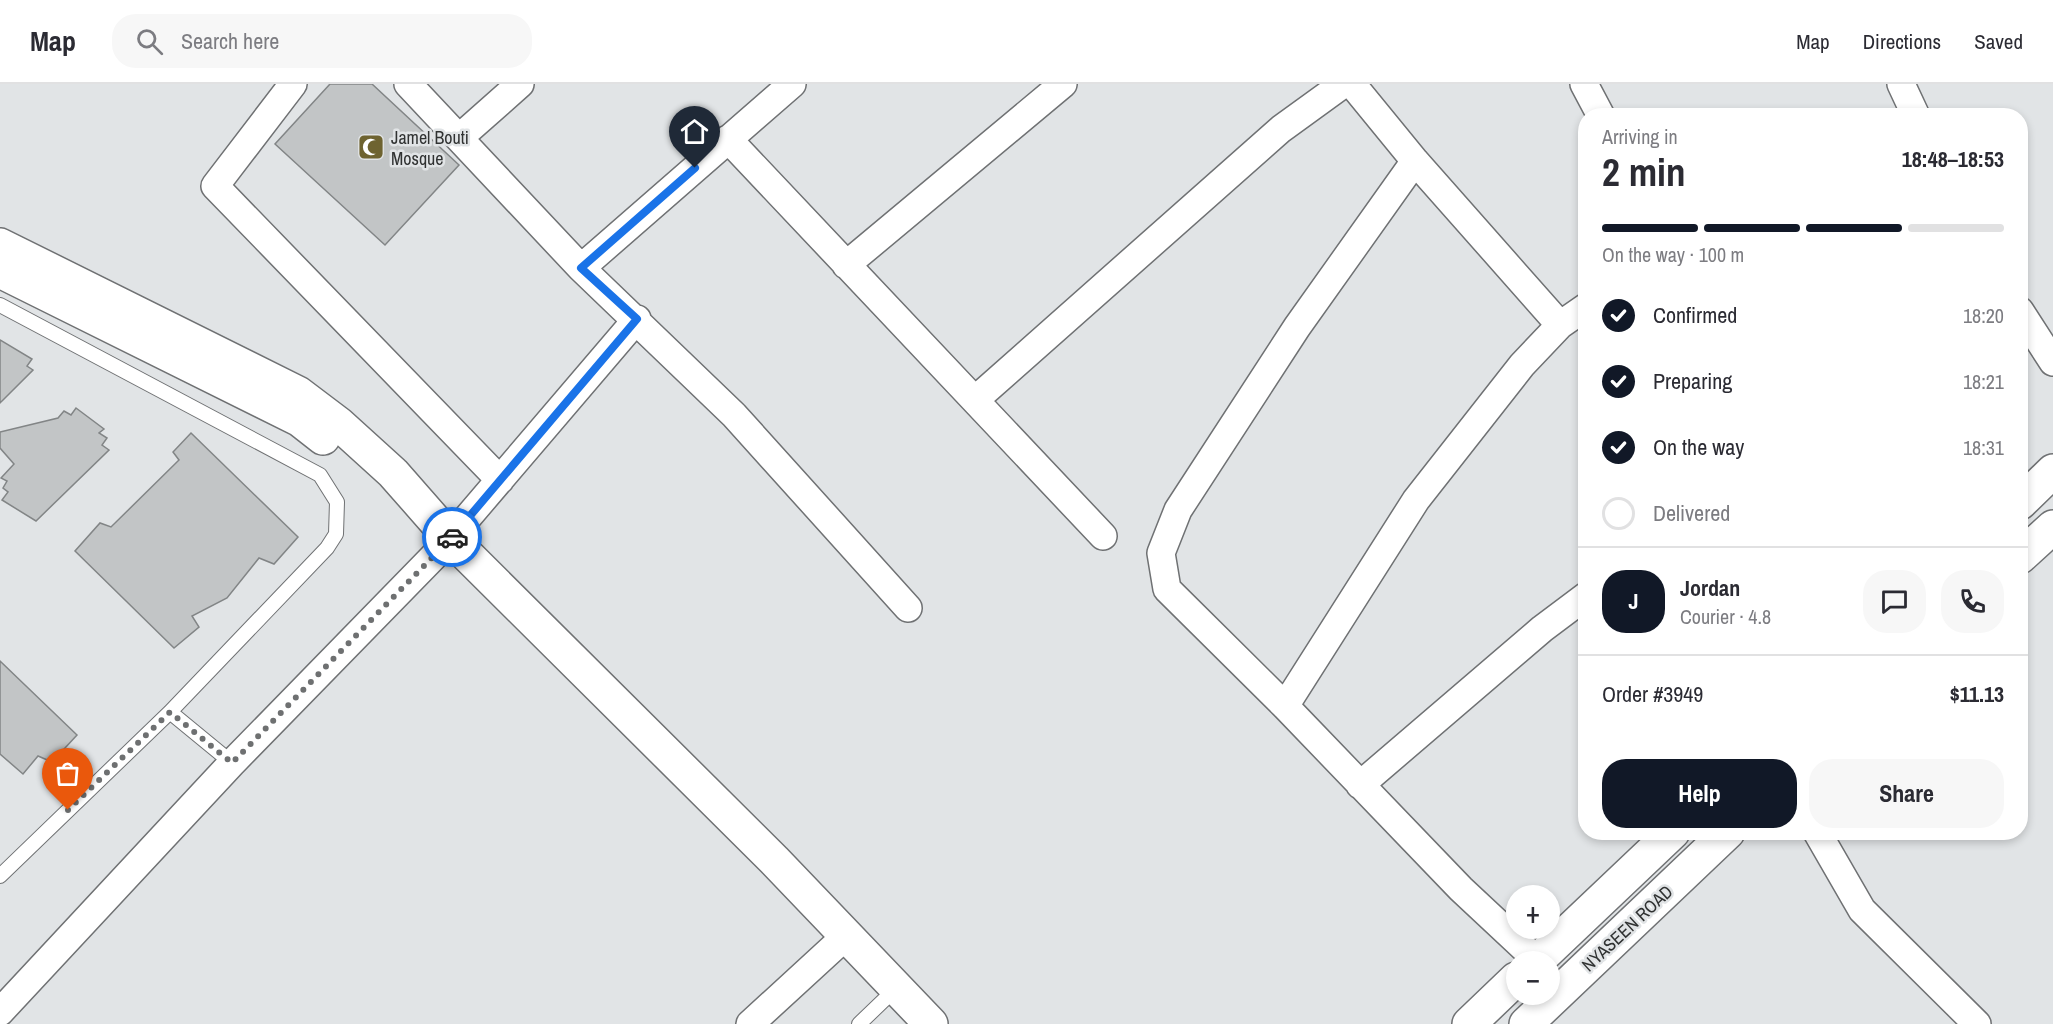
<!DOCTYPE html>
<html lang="en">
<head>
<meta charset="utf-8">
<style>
	body { margin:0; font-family:"Archivo Narrow",sans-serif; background:#f7f7f7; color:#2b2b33; height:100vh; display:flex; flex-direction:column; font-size:22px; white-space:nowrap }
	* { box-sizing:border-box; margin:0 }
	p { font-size:20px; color:#7c7c81 }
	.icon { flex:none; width:33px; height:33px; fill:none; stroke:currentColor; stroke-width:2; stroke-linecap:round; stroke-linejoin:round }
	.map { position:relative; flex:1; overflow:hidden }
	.side { position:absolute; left:1578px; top:24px; width:450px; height:732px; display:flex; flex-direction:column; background:#fff; border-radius:24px; box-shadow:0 3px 9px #0003 }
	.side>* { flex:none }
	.fabs { position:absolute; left:1506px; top:801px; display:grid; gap:12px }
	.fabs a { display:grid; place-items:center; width:54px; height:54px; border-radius:50%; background:#fff; box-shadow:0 3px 9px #0003; font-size:30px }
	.pin { position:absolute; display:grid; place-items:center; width:51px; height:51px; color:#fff; margin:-62px -26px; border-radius:50% 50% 50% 0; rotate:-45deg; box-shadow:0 0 6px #0007 }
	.pin .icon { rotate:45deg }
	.courier { position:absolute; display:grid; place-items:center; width:60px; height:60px; margin:-30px; border:4px solid #1a73e8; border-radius:50%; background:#fff; color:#222; box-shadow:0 2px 8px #0007 }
	.summary em { font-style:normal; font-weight:700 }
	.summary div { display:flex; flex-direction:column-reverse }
	.summary { display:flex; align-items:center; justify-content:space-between; height:102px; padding:0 24px }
	h1 { font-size:39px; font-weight:700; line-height:45px }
	.bar { display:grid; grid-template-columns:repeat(4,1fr); gap:9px 6px; align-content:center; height:72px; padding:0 24px }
	.bar i { height:8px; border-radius:4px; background:#e1e1e2 }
	.bar .current { background:#111827 }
	.bar p { grid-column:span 4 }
	.line { display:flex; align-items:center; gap:15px; padding:0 24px; border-top:2px solid #e1e1e2 }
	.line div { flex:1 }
	.round { display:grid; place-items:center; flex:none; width:63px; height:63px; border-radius:24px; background:#f7f7f7 }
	ol { padding:0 24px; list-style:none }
	li { display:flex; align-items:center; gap:18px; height:66px }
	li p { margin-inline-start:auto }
	li .icon { padding:6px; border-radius:50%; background:#111827; color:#fff; stroke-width:4 }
	li:last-child { color:#7c7c81 }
	li i { width:33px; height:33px; border:3px solid #e1e1e2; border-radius:50% }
	.cta { display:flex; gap:12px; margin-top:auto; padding:12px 24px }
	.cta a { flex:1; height:69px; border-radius:24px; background:#111827; color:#fff; font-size:24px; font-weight:700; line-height:69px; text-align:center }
	.cta a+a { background:#f7f7f7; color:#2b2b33 }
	header { display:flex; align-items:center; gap:36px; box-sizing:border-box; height:84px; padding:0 30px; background:#fff; border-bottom:2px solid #e1e1e2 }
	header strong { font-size:28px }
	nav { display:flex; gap:33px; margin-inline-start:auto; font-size:21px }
	.search { width:420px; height:54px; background:#f7f7f7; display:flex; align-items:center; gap:15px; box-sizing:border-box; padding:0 21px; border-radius:24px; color:#7c7c81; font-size:22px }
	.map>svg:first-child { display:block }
</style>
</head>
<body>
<header>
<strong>Map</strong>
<div class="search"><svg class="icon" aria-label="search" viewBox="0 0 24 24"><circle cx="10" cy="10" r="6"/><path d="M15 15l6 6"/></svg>Search here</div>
<nav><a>Map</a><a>Directions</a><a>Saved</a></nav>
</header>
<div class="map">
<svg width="2053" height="940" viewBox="0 0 2053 940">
	<rect width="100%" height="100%" fill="#e1e4e6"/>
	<path fill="#c2c5c6" stroke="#828586" stroke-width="1.5" d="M330,0h42l87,81 -74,80 -110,-101z
		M0,256l32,19 -5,7 6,4 -33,33z
		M76,324l28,21 -5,4 8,5 -5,7 7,5 -73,71 -34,-21 6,-8 -5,-4 4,-7 -6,-3 13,-14 -14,-16v-16l58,-14 6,-7 7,4z
		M191,349l107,104 -24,27 -15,-6 -32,40 -35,18 7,11 -25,21 -99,-97 25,-28 11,4 68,-67 -6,-8z
		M0,577l77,74 -25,27 -14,-6 -15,18 -23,-20z"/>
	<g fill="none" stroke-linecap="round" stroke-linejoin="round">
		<defs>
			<path id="service" d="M0,221l320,170 17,27 -1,32 -9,14 -157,164 -170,164
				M170,628l62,51
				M859,940l26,-25"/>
			<path id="minor" d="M293,0l-78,102 285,294
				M408,0l173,184 153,147 174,193
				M1352,0l63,77 145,164
				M1584,0l17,32
				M1901,0l15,32
				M459,54l61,-54
				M728,55l375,397
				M1415,77l-118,166 -119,183 -17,43 6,36 118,117 176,183 76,71
				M846,181l217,-181
				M581,184l211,-184
				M2020,227l33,51
				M975,316l306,-271 62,-45
				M1285,622l131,-206 106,-135 38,-40 26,-18
				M1360,701l182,-156 44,-33
				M1817,748l45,78 115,114
				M0,928l232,-249 207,-212 198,-232
				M750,940l85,-78"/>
			<path id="tertiary" d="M0,161l298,148 41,31 54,49 58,66 323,321 157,164
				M0,187l300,149 23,18
				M2020,419l33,-32
				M2020,473l33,-30
				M1536,878l137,-130
				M1469,940l47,-45
				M1526,940l202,-192"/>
		</defs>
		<use href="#service" stroke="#6f7173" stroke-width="16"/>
		<use href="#minor" stroke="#6f7173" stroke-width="30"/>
		<use href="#tertiary" stroke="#6f7173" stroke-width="36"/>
		<use href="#service" stroke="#fff" stroke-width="14"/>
		<use href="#minor" stroke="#fff" stroke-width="27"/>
		<use href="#tertiary" stroke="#fff" stroke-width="33"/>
	</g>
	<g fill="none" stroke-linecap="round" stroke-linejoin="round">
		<path stroke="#6e7071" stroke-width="6" stroke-dasharray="0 10.8" d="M68,726l102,-98 62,51 220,-226"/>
		<path stroke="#1a73e8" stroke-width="8" d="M452,453l185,-218 -56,-51 114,-100"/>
	</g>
	<defs>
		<symbol id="mosque-square" viewBox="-11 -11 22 22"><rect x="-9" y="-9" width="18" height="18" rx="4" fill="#6e6330" stroke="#e1e4e6"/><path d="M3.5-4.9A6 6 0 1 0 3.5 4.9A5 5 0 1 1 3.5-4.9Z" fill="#fff"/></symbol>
	</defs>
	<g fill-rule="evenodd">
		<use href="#mosque-square" x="356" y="48" width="30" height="30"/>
	</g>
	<g text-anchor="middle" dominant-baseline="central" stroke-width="5" stroke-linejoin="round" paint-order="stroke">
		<g font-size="18" fill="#303232" stroke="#e1e4e6" text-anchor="start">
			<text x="391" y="53">Jamel Bouti<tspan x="391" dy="21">Mosque</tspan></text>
		</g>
		<g font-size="18" fill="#303232" stroke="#e1e4e6">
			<text transform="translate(1627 844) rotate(-43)">NYASEEN ROAD</text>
		</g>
	</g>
</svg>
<div class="fabs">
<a>+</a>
<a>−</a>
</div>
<div class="pin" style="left:68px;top:726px;background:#ea580c"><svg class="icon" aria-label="bag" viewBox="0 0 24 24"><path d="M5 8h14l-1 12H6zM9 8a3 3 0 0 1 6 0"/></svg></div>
<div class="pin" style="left:695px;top:84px;background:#1f2937"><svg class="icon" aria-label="home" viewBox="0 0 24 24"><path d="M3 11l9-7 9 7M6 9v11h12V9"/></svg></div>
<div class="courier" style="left:452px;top:453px"><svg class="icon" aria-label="car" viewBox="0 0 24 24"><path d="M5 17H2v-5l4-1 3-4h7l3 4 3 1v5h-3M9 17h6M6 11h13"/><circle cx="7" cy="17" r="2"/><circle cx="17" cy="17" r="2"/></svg></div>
<section class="side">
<div class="summary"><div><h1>2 min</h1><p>Arriving in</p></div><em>18:48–18:53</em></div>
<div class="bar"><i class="current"></i><i class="current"></i><i class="current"></i><i></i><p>On the way · 100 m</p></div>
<ol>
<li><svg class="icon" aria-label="check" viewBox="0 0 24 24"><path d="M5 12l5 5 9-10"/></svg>Confirmed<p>18:20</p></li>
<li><svg class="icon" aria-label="check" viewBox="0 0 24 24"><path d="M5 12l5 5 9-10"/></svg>Preparing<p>18:21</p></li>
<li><svg class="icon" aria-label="check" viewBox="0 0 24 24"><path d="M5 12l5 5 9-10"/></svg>On the way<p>18:31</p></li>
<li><i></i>Delivered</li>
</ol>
<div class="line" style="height:108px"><b class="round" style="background:#111827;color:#fff">J</b><div><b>Jordan</b><p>Courier · 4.8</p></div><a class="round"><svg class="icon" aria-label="chat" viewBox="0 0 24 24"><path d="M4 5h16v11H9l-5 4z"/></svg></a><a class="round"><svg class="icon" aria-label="phone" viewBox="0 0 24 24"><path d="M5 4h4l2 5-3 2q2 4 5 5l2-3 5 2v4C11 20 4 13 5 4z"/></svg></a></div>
<div class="line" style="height:78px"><div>Order #3949</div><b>$11.13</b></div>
<div class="cta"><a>Help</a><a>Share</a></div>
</section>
</div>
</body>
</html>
